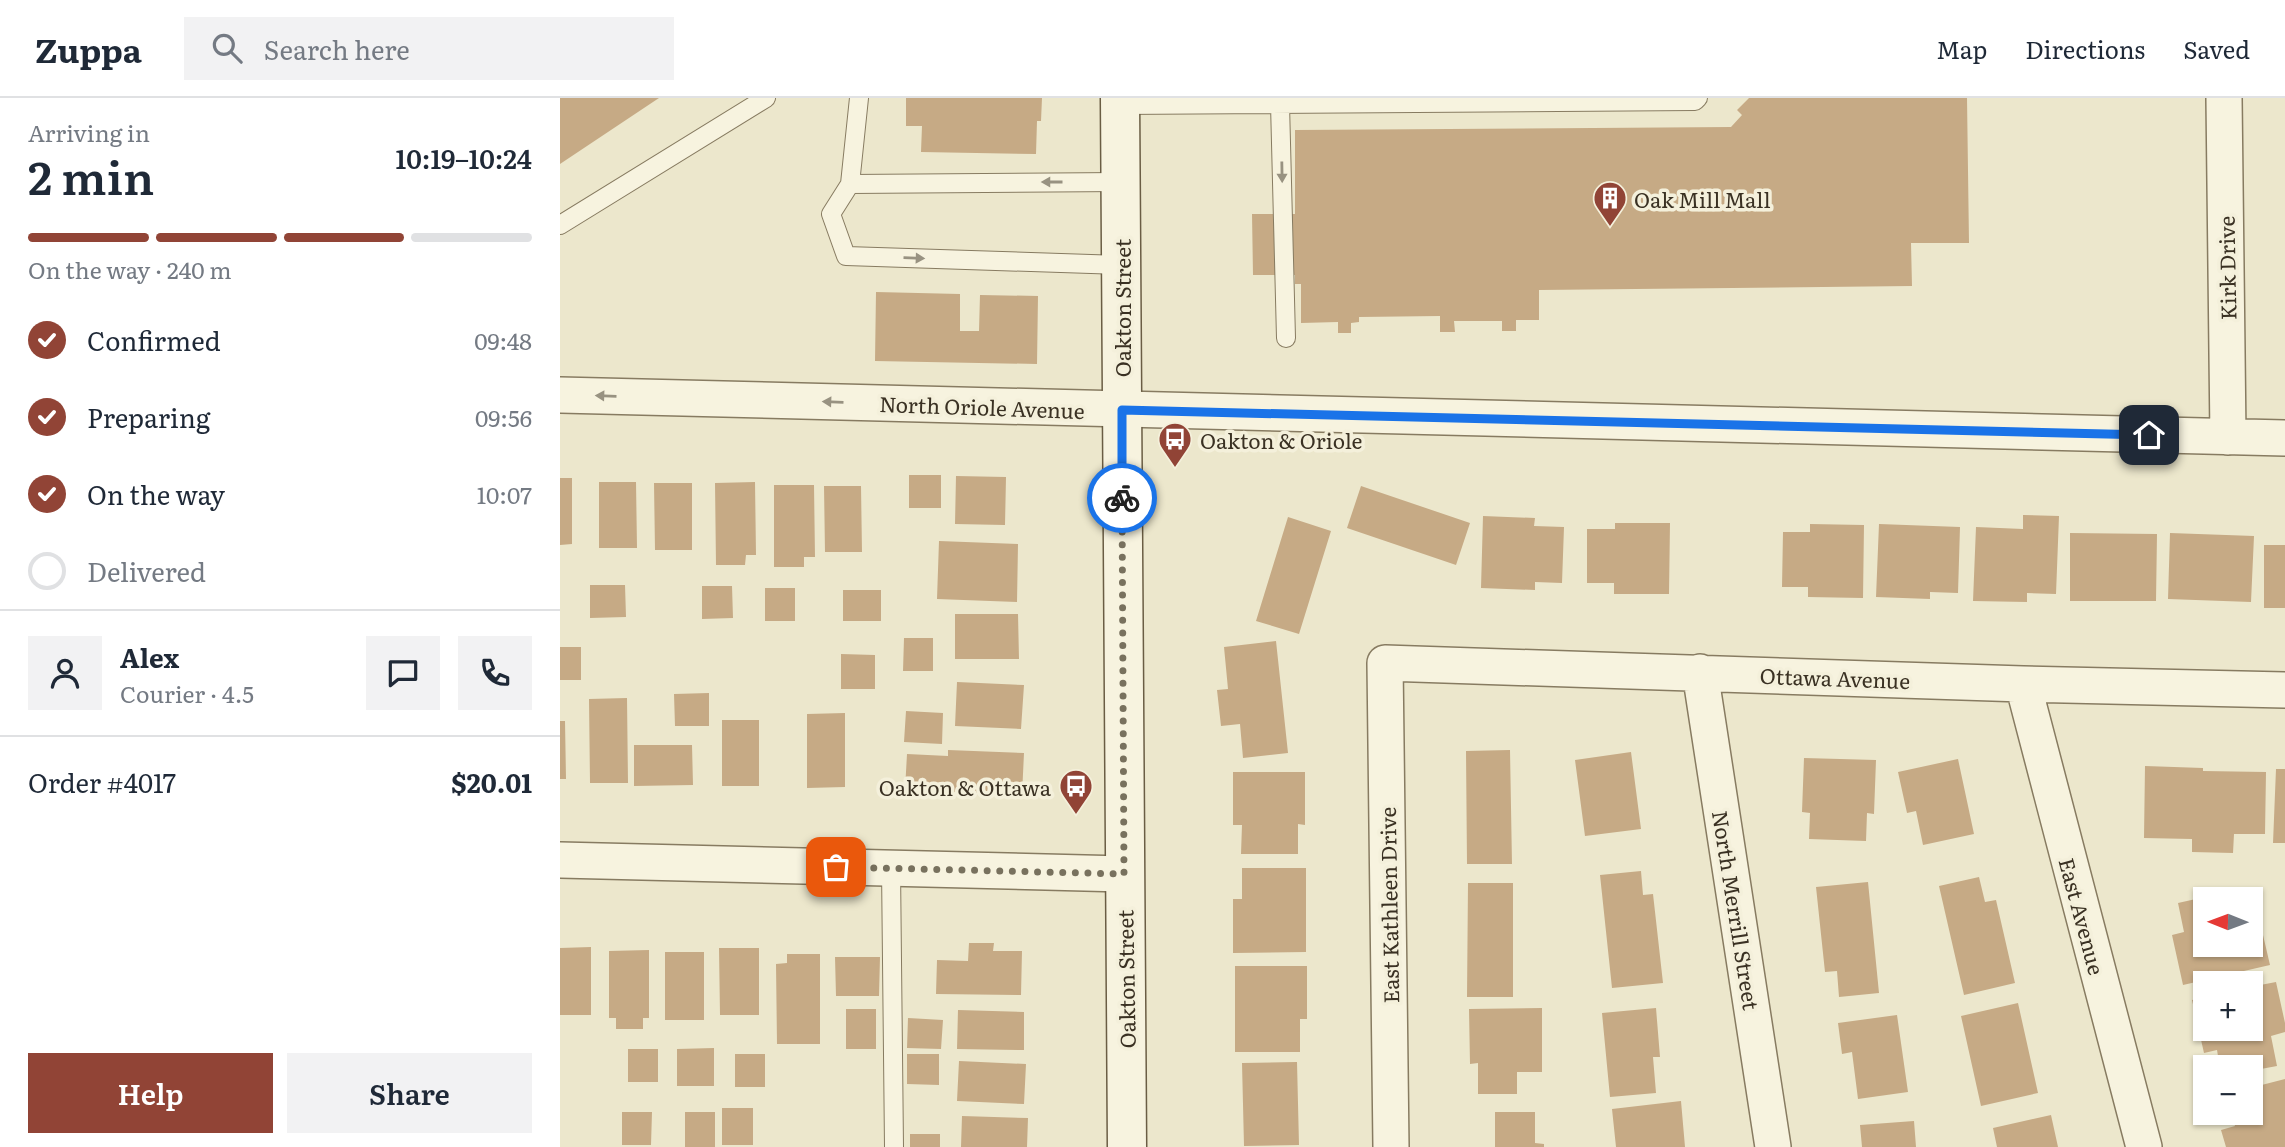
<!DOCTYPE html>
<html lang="en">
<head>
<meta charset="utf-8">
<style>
	body { margin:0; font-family:Literata,serif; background:#f2f2f3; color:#1f2937; height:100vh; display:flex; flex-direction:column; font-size:26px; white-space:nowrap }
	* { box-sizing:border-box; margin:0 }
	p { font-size:23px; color:#747a83 }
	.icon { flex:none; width:38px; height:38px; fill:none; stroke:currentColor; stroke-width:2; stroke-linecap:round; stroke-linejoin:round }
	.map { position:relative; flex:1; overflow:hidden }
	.sheet { display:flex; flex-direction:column; background:#fff; width:560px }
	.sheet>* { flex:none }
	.needle { width:46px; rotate:271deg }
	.buttons { position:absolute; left:1633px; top:789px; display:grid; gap:14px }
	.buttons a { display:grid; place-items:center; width:70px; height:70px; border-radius:0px; background:#fff; box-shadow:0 2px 5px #0004; font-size:35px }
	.pin { position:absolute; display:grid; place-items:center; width:60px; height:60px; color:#fff; margin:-30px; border-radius:14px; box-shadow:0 4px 10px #0006 }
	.courier { position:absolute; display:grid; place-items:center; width:70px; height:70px; margin:-35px; border:5px solid #1a73e8; border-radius:50%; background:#fff; color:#222; box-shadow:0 2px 9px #0007 }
	.overview em { font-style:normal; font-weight:600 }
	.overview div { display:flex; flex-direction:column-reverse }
	.overview { display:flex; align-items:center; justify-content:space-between; height:119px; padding:0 28px }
	h1 { font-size:46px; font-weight:600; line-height:52px }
	.bar { display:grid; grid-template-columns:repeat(4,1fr); gap:10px 7px; align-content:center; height:84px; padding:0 28px }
	.bar i { height:9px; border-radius:5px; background:#e0e1e3 }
	.bar .current { background:#914436 }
	.bar p { grid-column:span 4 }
	.line { display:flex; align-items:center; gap:18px; padding:0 28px; border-top:2px solid #e0e1e3 }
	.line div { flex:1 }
	.round { display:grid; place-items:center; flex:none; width:74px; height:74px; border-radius:0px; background:#f2f2f3 }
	ol { padding:0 28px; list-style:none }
	li { display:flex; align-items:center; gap:21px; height:77px }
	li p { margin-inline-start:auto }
	li .icon { padding:7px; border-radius:50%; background:#914436; color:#fff; stroke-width:4 }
	li:last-child { color:#747a83 }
	li i { width:38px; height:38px; border:4px solid #e0e1e3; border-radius:50% }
	.button { display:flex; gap:14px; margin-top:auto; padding:14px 28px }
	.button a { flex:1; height:80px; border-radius:0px; background:#914436; color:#fff; font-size:28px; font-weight:600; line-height:80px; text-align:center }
	.button a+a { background:#f2f2f3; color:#1f2937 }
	header { display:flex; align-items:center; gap:42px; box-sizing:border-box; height:98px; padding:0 35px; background:#fff; border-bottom:2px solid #e0e1e3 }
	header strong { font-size:33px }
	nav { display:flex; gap:38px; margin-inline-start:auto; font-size:24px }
	.search { width:490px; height:63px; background:#f2f2f3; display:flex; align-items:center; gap:18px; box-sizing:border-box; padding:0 24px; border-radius:0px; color:#747a83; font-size:26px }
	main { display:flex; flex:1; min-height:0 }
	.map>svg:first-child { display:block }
</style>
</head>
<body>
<header>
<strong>Zuppa</strong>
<div class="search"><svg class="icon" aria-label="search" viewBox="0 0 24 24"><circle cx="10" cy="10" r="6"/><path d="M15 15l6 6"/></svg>Search here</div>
<nav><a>Map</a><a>Directions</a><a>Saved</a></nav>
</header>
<main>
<section class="sheet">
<div class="overview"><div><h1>2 min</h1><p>Arriving in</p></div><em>10:19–10:24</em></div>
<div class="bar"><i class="current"></i><i class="current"></i><i class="current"></i><i></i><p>On the way · 240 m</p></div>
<ol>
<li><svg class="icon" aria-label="check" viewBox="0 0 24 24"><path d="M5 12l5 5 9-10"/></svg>Confirmed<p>09:48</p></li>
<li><svg class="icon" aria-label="check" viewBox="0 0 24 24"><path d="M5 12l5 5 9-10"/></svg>Preparing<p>09:56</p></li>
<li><svg class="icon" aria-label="check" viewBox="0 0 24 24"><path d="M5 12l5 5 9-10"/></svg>On the way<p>10:07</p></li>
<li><i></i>Delivered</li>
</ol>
<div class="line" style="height:126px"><a class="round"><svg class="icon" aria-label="person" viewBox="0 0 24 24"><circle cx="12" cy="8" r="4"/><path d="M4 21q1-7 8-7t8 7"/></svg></a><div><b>Alex</b><p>Courier · 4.5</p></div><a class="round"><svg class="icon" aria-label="chat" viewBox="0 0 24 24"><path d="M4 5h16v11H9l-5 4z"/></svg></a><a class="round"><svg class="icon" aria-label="phone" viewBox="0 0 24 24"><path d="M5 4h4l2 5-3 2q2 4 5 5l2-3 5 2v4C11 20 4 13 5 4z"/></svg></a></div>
<div class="line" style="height:91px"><div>Order #4017</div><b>$20.01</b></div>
<div class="button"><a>Help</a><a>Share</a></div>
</section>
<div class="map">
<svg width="1725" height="1049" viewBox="0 0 1725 1049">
	<rect width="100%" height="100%" fill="#ece7cc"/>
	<path fill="#c6aa85" d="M0,0h99l-99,66z
		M346,0h136l-1,23h-4l-1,33 -115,-2 1,-26h-16z
		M1189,0h218l2,145h-58l1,43 -373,4v30h-23v11h-14v-10h-48l1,11h-15v-16l-81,1v5l-8,1v10h-13v-11l-37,1v-39h-6v-9h-42l-1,-61h43v-84l436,-3 11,-12 -5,-5z
		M316,194l84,2v37h19l1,-36 58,1 -1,68 -162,-3z
		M349,377h32v33h-32z
		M396,378l50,1 -1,48 -50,-1z
		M0,380h12v66l-12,1z
		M39,384h37l1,66h-38z
		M195,384l1,73h-10l-1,10h-29l-1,-82z
		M94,385h38v67h-37z
		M214,387h40l1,72h-11v10h-30z
		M264,388h37l1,66h-37z
		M801,388l109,37 -14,42 -109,-37z
		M1463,417l36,1 -3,78 -29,-1v9l-54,-1 3,-74 47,2z
		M923,418l52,2 -1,8 30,1 -2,56 -27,-1v8l-54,-2z
		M728,419l43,14 -32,103 -43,-13z
		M1055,425h55l-1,71h-55v-11h-27v-54h28z
		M1250,426l54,1 -1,73 -55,-1v-10h-26l1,-55h27z
		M1319,426l81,3 -2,66 -28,-1v7l-54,-2z
		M1510,435l87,1 -1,67h-86z
		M1610,435l84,3 -3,66 -83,-3z
		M379,443l79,3 -1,58 -80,-3z
		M1704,447h21v63h-21z
		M30,487h35l1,32 -36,1z
		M142,488h30l1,32 -31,1z
		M205,490h30v33h-30z
		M283,492h38v31h-38z
		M395,516h63l1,45h-64z
		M344,540h29v33h-30z
		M716,543l12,112 -45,5 -3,-34 -19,2 -4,-36 11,-1 -4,-42z
		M0,549h21v33h-21z
		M281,556l34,1v34h-34z
		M397,584l67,3 -3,44 -66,-3z
		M149,595v33h-34l-1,-32z
		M67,600l1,85h-38l-1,-84z
		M346,613l37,2 -1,31 -38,-2z
		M285,615v74l-38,1v-74z
		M162,622h37v66h-37z
		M0,623h5l1,58h-6z
		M74,647h58l1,40 -59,1z
		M388,652l76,3 -2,42 -117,-5 2,-36 41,2z
		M950,652l2,114h-45l-1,-113z
		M1071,654l10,77 -56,7 -10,-76z
		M1244,660l72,2 -2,54 -7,-1 -1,28 -57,-2 1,-26 -8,-1z
		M1398,661l16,75 -51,11 -7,-34 -9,2 -9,-41z
		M1585,668l58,2v3l63,1 -1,62h-31l-1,19 -41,-1v-13l-48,-1z
		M1716,671h9v74h-12z
		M673,674h72v53l-7,-1v30h-57l1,-29h-9z
		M682,770h64v84l-73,1v-54h9z
		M1081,773l2,24 10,-1 10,89 -51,5 -12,-113z
		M1419,779l6,25 11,-2 19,83 -51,12 -25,-109z
		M1308,784l11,111 -40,4 -2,-26 -12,1 -9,-85z
		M908,785h45v114h-46z
		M1676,792l2,10h-33v45h45v-39l6,-1 14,60 -87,20 -11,-50 12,-3 -6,-29z
		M409,845h25l-1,8h29l-1,44 -85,-1 1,-34 31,1z
		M31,849v68h-31v-67z
		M159,850h40v67h-39z
		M89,852v68h-6v11h-27v-11h-7v-67z
		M105,854h39v68h-39z
		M227,856h33v90h-43l-1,-80 11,-1z
		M275,859h45l-1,39h-43z
		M675,868h72v53h-7v33h-65z
		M1716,884l9,41v9l-14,4 6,30 -27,5v-3h-30l-3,-18 -13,3 -12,-53 13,-3v32h45v-42z
		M1458,905l20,90 -57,13 -20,-90z
		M982,910v64h-25v22h-39v-31l-8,1 -1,-55z
		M1096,910l4,49h-7l3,36 -46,4 -8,-84z
		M286,911h30v40h-30z
		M398,912l66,2v38l-67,-1z
		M1337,917l11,77 -50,7 -6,-47 -10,2 -4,-31z
		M348,920l35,2 -2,29 -34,-1z
		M154,950v38h-37v-37z
		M68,951h30v33h-30z
		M175,956h30v33h-30z
		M347,956h32v31l-32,-1z
		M399,963l67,3 -2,40 -67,-3z
		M737,964l2,83 -55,1 -2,-83z
		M1725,981v68h-59l-5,-17 14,-4 -4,-13h19v-25z
		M1121,1003l4,46h-69l-4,-38z
		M162,1010h31v37h-31z
		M62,1014h30l-1,33h-29z
		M125,1014h30v35h-30z
		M935,1014h40v31l9,1v3h-49z
		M1491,1017l7,32h-61l-4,-19z
		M402,1018l66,2 -1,29h-66z
		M1354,1023l2,26h-54l-2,-22z
		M350,1036h30v13h-30z"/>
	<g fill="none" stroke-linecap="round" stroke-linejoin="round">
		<defs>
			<path id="service" d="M299,0l-9,86 -19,30 15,42 275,9
				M720,6l6,234
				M560,7l575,-4 3,-3
				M290,86l271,-2
				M0,127l206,-127
				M331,770l3,279"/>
			<path id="minor" d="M1664,0l4,339
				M0,297l1725,43
				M1140,574l73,475
				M1463,586l121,463
				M0,762l564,14
				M831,1049l-6,-484 638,21 262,6"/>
			<path id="secondary" d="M560,0l7,1049"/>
		</defs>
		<use href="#service" stroke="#877b61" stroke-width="20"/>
		<use href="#minor" stroke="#877b61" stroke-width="38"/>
		<use href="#secondary" stroke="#6a5d44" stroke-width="41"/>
		<use href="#service" stroke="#f7f3df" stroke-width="18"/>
		<use href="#minor" stroke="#f7f3df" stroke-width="35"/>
		<use href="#secondary" stroke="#f7f3df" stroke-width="38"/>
	</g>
	<defs><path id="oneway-solid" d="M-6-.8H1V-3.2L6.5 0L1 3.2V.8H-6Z" transform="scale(1.75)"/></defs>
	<g fill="#989281">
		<use href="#oneway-solid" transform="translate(722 74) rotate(89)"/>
		<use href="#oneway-solid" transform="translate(492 84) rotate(180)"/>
		<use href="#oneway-solid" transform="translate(354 160) rotate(2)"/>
		<use href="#oneway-solid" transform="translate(46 298) rotate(-178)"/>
		<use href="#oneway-solid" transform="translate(273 304) rotate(-178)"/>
	</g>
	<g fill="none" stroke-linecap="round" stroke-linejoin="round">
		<path stroke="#78715e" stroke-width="7" stroke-dasharray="0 12.6" d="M276,769l288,7 -2,-376"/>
		<path stroke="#1a73e8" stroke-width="9" d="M562,400v-88l1027,25"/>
	</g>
	<defs>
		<symbol id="building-pin" viewBox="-11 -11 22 30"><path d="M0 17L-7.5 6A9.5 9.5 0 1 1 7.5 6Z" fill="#914436" stroke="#f4f0db"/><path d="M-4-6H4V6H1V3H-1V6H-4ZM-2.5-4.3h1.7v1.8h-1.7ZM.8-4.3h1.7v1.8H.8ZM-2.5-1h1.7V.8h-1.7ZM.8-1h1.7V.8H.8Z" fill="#fff"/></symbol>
		<symbol id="bus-pin" viewBox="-11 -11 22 30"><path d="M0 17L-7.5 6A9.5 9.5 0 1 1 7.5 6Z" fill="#914436" stroke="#f4f0db"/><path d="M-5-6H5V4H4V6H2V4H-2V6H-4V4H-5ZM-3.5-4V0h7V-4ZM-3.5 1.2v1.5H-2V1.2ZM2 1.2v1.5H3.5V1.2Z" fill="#fff"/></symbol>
	</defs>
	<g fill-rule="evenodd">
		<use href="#building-pin" x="1031" y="81" width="38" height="52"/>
		<use href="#bus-pin" x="596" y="322" width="38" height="52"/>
		<use href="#bus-pin" x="497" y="669" width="38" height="52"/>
	</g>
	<g text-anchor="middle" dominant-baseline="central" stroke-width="7" stroke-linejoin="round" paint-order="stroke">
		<g font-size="21" fill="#3a3123" stroke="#f4f0db" text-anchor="start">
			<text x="1074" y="100">Oak Mill Mall</text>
			<text x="640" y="341">Oakton &amp; Oriole</text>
			<text x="491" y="688" text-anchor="end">Oakton &amp; Ottawa</text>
		</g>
		<g font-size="21" fill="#3a3123" stroke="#f4f0db">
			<text transform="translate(1666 170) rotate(-91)">Kirk Drive</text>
			<text transform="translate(561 210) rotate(-90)">Oakton Street</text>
			<text transform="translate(422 308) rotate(2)">North Oriole Avenue</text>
			<text transform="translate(1275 579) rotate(2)">Ottawa Avenue</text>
			<text transform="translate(828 807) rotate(-91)">East Kathleen Drive</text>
			<text transform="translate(1177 812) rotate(81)">North Merrill Street</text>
			<text transform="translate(1523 818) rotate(75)">East Avenue</text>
			<text transform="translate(565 881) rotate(-91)">Oakton Street</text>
		</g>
	</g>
</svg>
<div class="buttons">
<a><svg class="needle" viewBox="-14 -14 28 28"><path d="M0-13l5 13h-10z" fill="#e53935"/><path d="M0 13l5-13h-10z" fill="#747a83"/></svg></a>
<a>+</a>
<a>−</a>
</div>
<div class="pin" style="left:276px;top:769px;background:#ea580c"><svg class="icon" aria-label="bag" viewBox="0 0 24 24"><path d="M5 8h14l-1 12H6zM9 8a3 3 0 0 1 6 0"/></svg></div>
<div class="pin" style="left:1589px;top:337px;background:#1f2937"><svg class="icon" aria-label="home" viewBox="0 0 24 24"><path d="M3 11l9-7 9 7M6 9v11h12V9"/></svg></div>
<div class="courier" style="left:562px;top:400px"><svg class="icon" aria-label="bike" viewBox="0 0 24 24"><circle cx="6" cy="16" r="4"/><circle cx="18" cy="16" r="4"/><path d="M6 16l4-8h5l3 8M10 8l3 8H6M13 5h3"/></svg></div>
</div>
</main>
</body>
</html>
